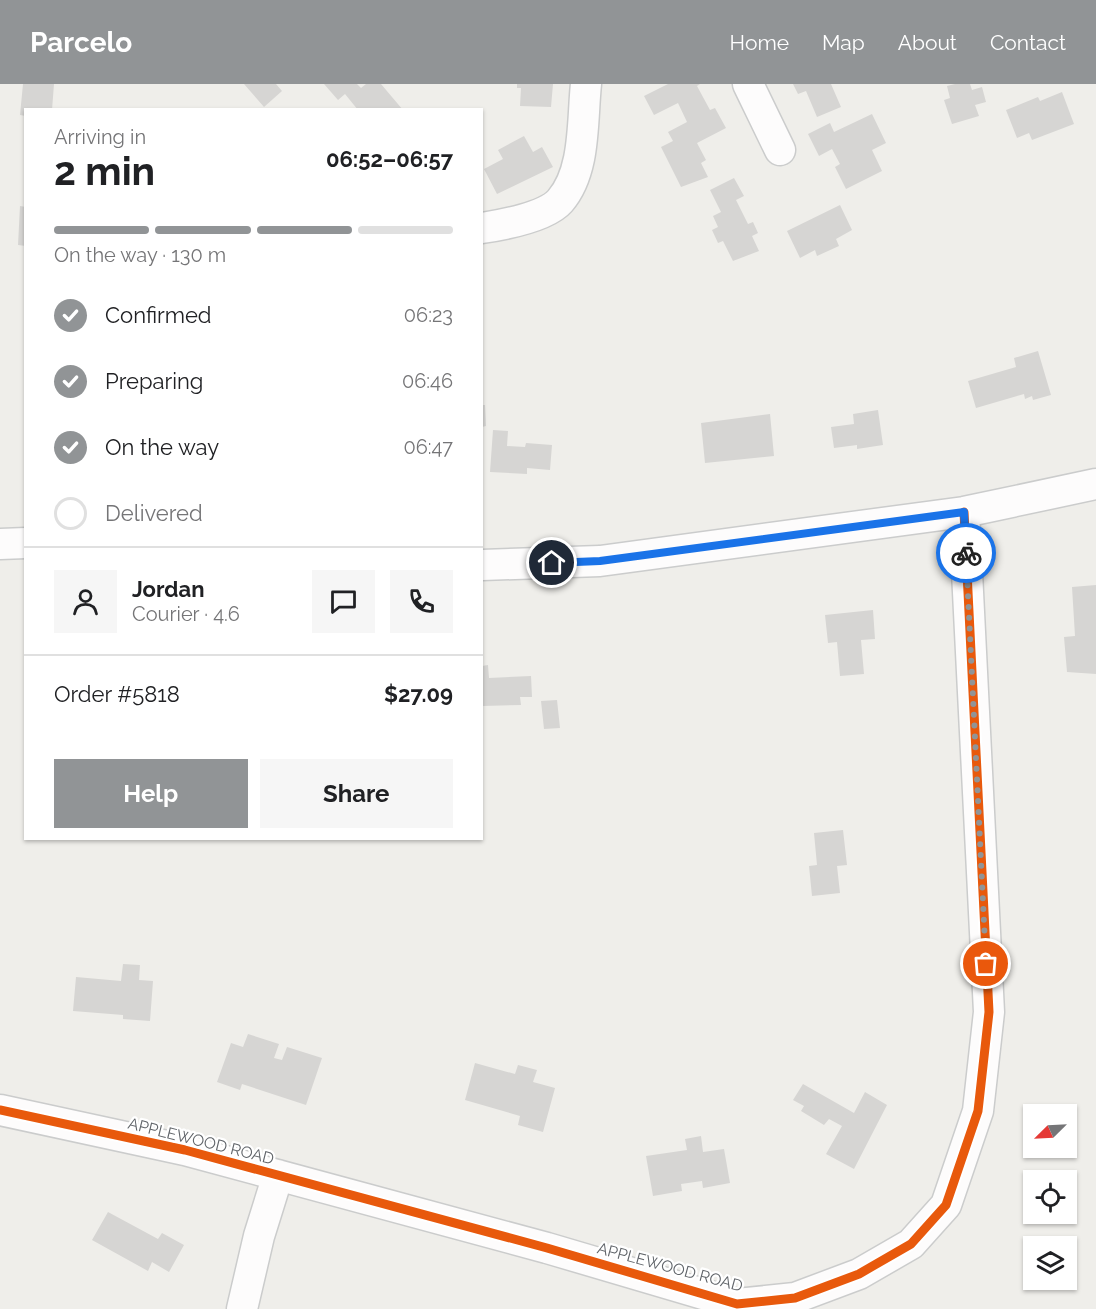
<!DOCTYPE html>
<html lang="en">
<head>
<meta charset="utf-8">
<style>
	body { margin:0; font-family:Raleway,sans-serif; background:#f6f6f6; color:#202124; height:100vh; display:flex; flex-direction:column; font-size:22px; white-space:nowrap }
	* { box-sizing:border-box; margin:0 }
	p { font-size:20px; color:#757577 }
	.icon { flex:none; width:33px; height:33px; fill:none; stroke:currentColor; stroke-width:2; stroke-linecap:round; stroke-linejoin:round }
	.map { position:relative; flex:1; overflow:hidden }
	.details { position:absolute; left:24px; top:24px; width:459px; height:732px; display:flex; flex-direction:column; background:#fff; border-radius:0px; box-shadow:0 2px 4px #0004 }
	.details>* { flex:none }
	.needle { width:39px; rotate:246deg }
	.fabs { position:absolute; left:1023px; top:1020px; display:grid; gap:12px }
	.fabs a { display:grid; place-items:center; width:54px; height:54px; border-radius:0px; background:#fff; box-shadow:0 2px 4px #0004; font-size:30px }
	.pin { position:absolute; display:grid; place-items:center; width:51px; height:51px; color:#fff; margin:-26px; border:3px solid #fff; border-radius:50%; box-shadow:0 2px 6px #0007 }
	.courier { position:absolute; display:grid; place-items:center; width:60px; height:60px; margin:-30px; border:4px solid #1a73e8; border-radius:50%; background:#fff; color:#222; box-shadow:0 2px 8px #0007 }
	.summary em { font-style:normal; font-weight:700 }
	.summary div { display:flex; flex-direction:column-reverse }
	.summary { display:flex; align-items:center; justify-content:space-between; height:102px; padding:0 30px }
	h1 { font-size:39px; font-weight:700; line-height:45px }
	.bar { display:grid; grid-template-columns:repeat(4,1fr); gap:9px 6px; align-content:center; height:72px; padding:0 30px }
	.bar i { height:8px; border-radius:4px; background:#e0e0e0 }
	.bar .selected { background:#919496 }
	.bar p { grid-column:span 4 }
	.line { display:flex; align-items:center; gap:15px; padding:0 30px; border-top:2px solid #e0e0e0 }
	.line div { flex:1 }
	.round { display:grid; place-items:center; flex:none; width:63px; height:63px; border-radius:0px; background:#f6f6f6 }
	ol { padding:0 30px; list-style:none }
	li { display:flex; align-items:center; gap:18px; height:66px }
	li p { margin-inline-start:auto }
	li .icon { padding:6px; border-radius:50%; background:#919496; color:#fff; stroke-width:4 }
	li:last-child { color:#757577 }
	li i { width:33px; height:33px; border:3px solid #e0e0e0; border-radius:50% }
	.action { display:flex; gap:12px; margin-top:auto; padding:12px 30px }
	.action a { flex:1; height:69px; border-radius:0px; background:#919496; color:#fff; font-size:24px; font-weight:700; line-height:69px; text-align:center }
	.action a+a { background:#f6f6f6; color:#202124 }
	header { display:flex; align-items:center; gap:36px; box-sizing:border-box; height:84px; padding:0 30px; background:#919496; color:#fff }
	header strong { font-size:28px }
	nav { display:flex; gap:33px; margin-inline-start:auto; font-size:21px }
	.map>svg:first-child { display:block }
</style>
</head>
<body>
<header>
<strong>Parcelo</strong>
<nav><a>Home</a><a>Map</a><a>About</a><a>Contact</a></nav>
</header>
<div class="map">
<svg width="1096" height="1225" viewBox="0 0 1096 1225">
	<rect width="100%" height="100%" fill="#efeeea"/>
	<path fill="#d6d5d3" d="M23,0h31l-2,26h-26v6l-6,-1z
		M244,0h32l6,7 -18,16z
		M324,0h33l4,4 5,-4h15l22,26h-45l-13,-16 -7,6z
		M517,0h36l-2,23 -31,-1 1,-18h-4z
		M668,0h32l-3,2 13,24 5,-2 11,20 -29,15 9,17 -5,3 7,14 -27,10 -20,-40 12,-6 -5,-9 19,-10 -9,-19 -24,12 -10,-19z
		M793,0h38l10,23 -24,10 -11,-26 -8,3z
		M955,0h15l2,6 10,-3 4,15 -11,3 4,11 -27,8 -8,-24 6,-2 -3,-12z
		M1062,8l12,32 -42,16 -3,-7 -12,5 -11,-28 32,-13 2,4z
		M872,30l14,29 -14,7 10,21 -36,18 -11,-22 5,-3 -8,-15 -13,7 -11,-22 22,-11 4,9z
		M524,52l9,16 9,-5 11,20 -56,27 -13,-25 19,-10 -5,-9z
		M734,94l10,18 -8,4 12,24 5,-2 5,11 -6,3 7,15 -26,10 -10,-20 -5,2 -6,-13 6,-3 -5,-11 8,-4 -11,-22z
		M840,121l12,25 -16,9 3,7 -22,10 -2,-6 -15,8 -13,-27z
		M20,122l6,1v39l-8,-1z
		M1038,267l13,44 -18,5 -1,-4 -7,3 -1,-5 -48,14 -8,-27 48,-14 -2,-9z
		M482,321h3l1,21 -4,1z
		M878,326l5,35 -26,4v-4l-23,3 -3,-21 23,-3 -1,-10z
		M770,330l4,42 -69,7 -4,-40z
		M493,346l15,1 -1,15 18,1 1,-4 26,2 -2,25 -23,-2v6l-37,-2z
		M1096,501v89l-29,-2 -3,-35 11,-1 -3,-49z
		M873,526l2,29 -14,1 3,34 -24,2 -3,-34 -9,1 -3,-28z
		M488,581l1,13 42,-2 1,21h-12l1,8 -39,1v-40z
		M557,616l3,28 -16,1 -3,-28z
		M843,746l4,35 -10,1 3,27 -28,3 -3,-30 8,-1 -3,-32z
		M123,880l17,1 -1,15 14,1 -3,40 -27,-2v-4l-50,-4 3,-34 45,4z
		M248,950l31,10 -5,14 8,2 5,-13 35,11 -16,47 -64,-21 -2,6 -23,-8 14,-39 12,4z
		M475,979l40,11 3,-9 19,5 -4,12 22,6 -12,44 -25,-7 2,-9 -55,-16z
		M803,1000l51,29 11,-21 22,13 -33,64 -28,-15 16,-28 -13,-7 -5,6 -23,-14 3,-5 -11,-6z
		M701,1052l2,16 21,-3 6,34 -27,5 -1,-7 -21,3 1,7 -29,5 -7,-40 41,-6 -2,-11z
		M108,1128l50,27 4,-6 22,12 -15,27 -17,-10 -4,9 -56,-31z"/>
	<g fill="none" stroke-linecap="round" stroke-linejoin="round">
		<defs>
			<path id="minor" d="M748,0l32,66
				M482,144c20,-3 64,-11 78,-27 26,-30 22,-80 26,-117
				M0,460l26,-1
				M482,481l118,-4 364,-49 132,-28
				M0,1026l185,40 362,98 190,56 58,-6 64,-24 52,-30 35,-39 32,-94 11,-99 -25,-500
				M242,1225l17,-73 19,-61"/>
		</defs>
		<use href="#minor" stroke="#cbcccc" stroke-width="33"/>
		<use href="#minor" stroke="#fdfcfc" stroke-width="30"/>
		<defs>
			<path id="cycleway" d="M0,1026l185,40 362,98 190,56 58,-6 64,-24 52,-30 35,-39 32,-94 11,-99 -25,-500"/>
		</defs>
		<use href="#cycleway" stroke="#fff" stroke-width="13"/>
		<use href="#cycleway" stroke="#e8590c" stroke-width="9"/>
	</g>
	<g fill="none" stroke-linecap="round" stroke-linejoin="round">
		<path stroke="#919496" stroke-width="6" stroke-dasharray="0 10.8" d="M966,469l20,411"/>
		<path stroke="#1a73e8" stroke-width="8" d="M552,479l48,-2 364,-49 2,41"/>
	</g>
	<g text-anchor="middle" dominant-baseline="central" stroke-width="4.5" stroke-linejoin="round" paint-order="stroke">
		<g font-size="16" fill="#5f6368" stroke="#fff">
			<text transform="translate(201 1057) rotate(14)">APPLEWOOD ROAD</text>
			<text transform="translate(670 1183) rotate(15)">APPLEWOOD ROAD</text>
		</g>
	</g>
</svg>
<div class="fabs">
<a><svg class="needle" viewBox="-14 -14 28 28"><path d="M0-13l5 13h-10z" fill="#e53935"/><path d="M0 13l5-13h-10z" fill="#757577"/></svg></a>
<a><svg class="icon" aria-label="locate" viewBox="0 0 24 24"><circle cx="12" cy="12" r="6"/><path d="M12 2v4M12 18v4M2 12h4M18 12h4"/></svg></a>
<a><svg class="icon" aria-label="layers" viewBox="0 0 24 24"><path d="M12 4l9 5-9 5-9-5zM3 14l9 5 9-5"/></svg></a>
</div>
<div class="pin" style="left:986px;top:880px;background:#ea580c"><svg class="icon" aria-label="bag" viewBox="0 0 24 24"><path d="M5 8h14l-1 12H6zM9 8a3 3 0 0 1 6 0"/></svg></div>
<div class="pin" style="left:552px;top:479px;background:#1f2937"><svg class="icon" aria-label="home" viewBox="0 0 24 24"><path d="M3 11l9-7 9 7M6 9v11h12V9"/></svg></div>
<div class="courier" style="left:966px;top:469px"><svg class="icon" aria-label="bike" viewBox="0 0 24 24"><circle cx="6" cy="16" r="4"/><circle cx="18" cy="16" r="4"/><path d="M6 16l4-8h5l3 8M10 8l3 8H6M13 5h3"/></svg></div>
<section class="details">
<div class="summary"><div><h1>2 min</h1><p>Arriving in</p></div><em>06:52–06:57</em></div>
<div class="bar"><i class="selected"></i><i class="selected"></i><i class="selected"></i><i></i><p>On the way · 130 m</p></div>
<ol>
<li><svg class="icon" aria-label="check" viewBox="0 0 24 24"><path d="M5 12l5 5 9-10"/></svg>Confirmed<p>06:23</p></li>
<li><svg class="icon" aria-label="check" viewBox="0 0 24 24"><path d="M5 12l5 5 9-10"/></svg>Preparing<p>06:46</p></li>
<li><svg class="icon" aria-label="check" viewBox="0 0 24 24"><path d="M5 12l5 5 9-10"/></svg>On the way<p>06:47</p></li>
<li><i></i>Delivered</li>
</ol>
<div class="line" style="height:108px"><a class="round"><svg class="icon" aria-label="person" viewBox="0 0 24 24"><circle cx="12" cy="8" r="4"/><path d="M4 21q1-7 8-7t8 7"/></svg></a><div><b>Jordan</b><p>Courier · 4.6</p></div><a class="round"><svg class="icon" aria-label="chat" viewBox="0 0 24 24"><path d="M4 5h16v11H9l-5 4z"/></svg></a><a class="round"><svg class="icon" aria-label="phone" viewBox="0 0 24 24"><path d="M5 4h4l2 5-3 2q2 4 5 5l2-3 5 2v4C11 20 4 13 5 4z"/></svg></a></div>
<div class="line" style="height:78px"><div>Order #5818</div><b>$27.09</b></div>
<div class="action"><a>Help</a><a>Share</a></div>
</section>
</div>
</body>
</html>
